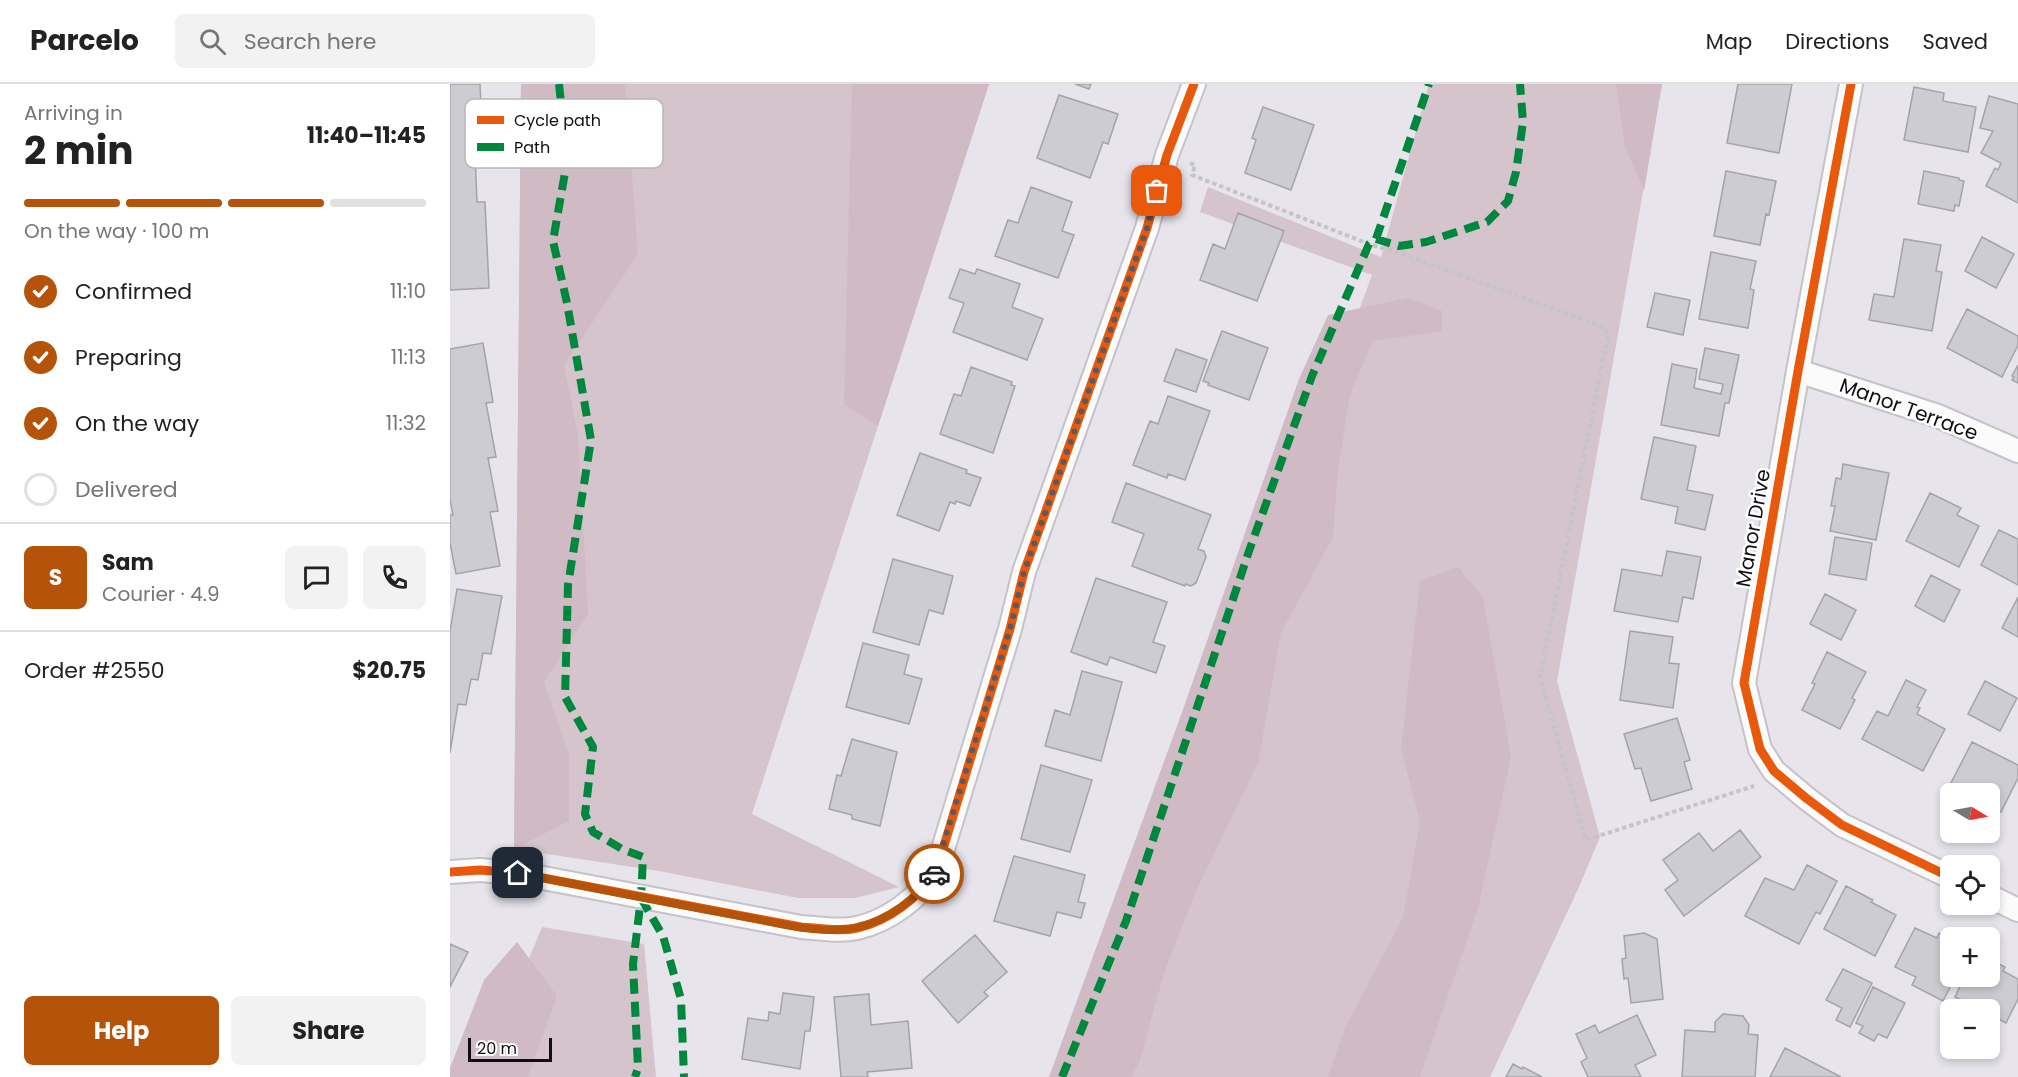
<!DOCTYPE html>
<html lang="en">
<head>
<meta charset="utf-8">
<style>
	body { margin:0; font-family:Poppins,sans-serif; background:#f2f2f2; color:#222; height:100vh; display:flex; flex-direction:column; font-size:22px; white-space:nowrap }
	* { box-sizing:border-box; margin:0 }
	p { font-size:20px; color:#767676 }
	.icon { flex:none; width:33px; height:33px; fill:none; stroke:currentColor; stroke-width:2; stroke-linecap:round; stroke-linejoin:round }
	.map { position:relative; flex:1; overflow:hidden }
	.sheet { display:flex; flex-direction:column; background:#fff; width:450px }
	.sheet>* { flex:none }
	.needle { width:39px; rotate:100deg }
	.buttons { position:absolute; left:1490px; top:699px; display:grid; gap:12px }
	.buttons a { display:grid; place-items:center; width:60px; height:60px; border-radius:9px; background:#fff; box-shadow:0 3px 9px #0003; font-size:30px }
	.scale { position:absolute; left:18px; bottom:15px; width:84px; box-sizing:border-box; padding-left:6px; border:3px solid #110e13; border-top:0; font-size:16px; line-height:21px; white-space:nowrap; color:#110e13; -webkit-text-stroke:4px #fff; paint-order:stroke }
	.pin { position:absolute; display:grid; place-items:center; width:51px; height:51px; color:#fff; margin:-26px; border-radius:12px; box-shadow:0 3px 9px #0006 }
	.courier { position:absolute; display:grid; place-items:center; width:60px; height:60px; margin:-30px; border:4px solid #b45309; border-radius:50%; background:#fff; color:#222; box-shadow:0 2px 8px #0007 }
	.overview em { font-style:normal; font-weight:700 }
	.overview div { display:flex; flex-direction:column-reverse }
	.overview { display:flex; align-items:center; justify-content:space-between; height:102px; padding:0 24px }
	h1 { font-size:39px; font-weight:700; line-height:45px }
	.bar { display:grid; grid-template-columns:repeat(4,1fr); gap:9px 6px; align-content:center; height:72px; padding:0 24px }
	.bar i { height:8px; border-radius:4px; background:#e0e0e0 }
	.bar .selected { background:#b45309 }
	.bar p { grid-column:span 4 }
	.line { display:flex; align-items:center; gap:15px; padding:0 24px; border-top:2px solid #e0e0e0 }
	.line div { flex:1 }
	.round { display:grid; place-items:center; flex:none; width:63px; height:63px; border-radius:9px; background:#f2f2f2 }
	ol { padding:0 24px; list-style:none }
	li { display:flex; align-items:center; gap:18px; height:66px }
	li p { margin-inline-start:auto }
	li .icon { padding:6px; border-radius:50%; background:#b45309; color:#fff; stroke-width:4 }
	li:last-child { color:#767676 }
	li i { width:33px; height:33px; border:3px solid #e0e0e0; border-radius:50% }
	.primary-button { display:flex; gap:12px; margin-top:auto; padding:12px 24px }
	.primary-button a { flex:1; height:69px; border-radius:9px; background:#b45309; color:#fff; font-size:24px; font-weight:700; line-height:69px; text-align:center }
	.primary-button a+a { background:#f2f2f2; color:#222 }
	header { display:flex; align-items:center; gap:36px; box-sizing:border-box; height:84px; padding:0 30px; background:#fff; border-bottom:2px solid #e0e0e0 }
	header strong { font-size:28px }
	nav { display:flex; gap:33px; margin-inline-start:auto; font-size:21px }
	.search { width:420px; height:54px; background:#f2f2f2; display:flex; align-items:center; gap:15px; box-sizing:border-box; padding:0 21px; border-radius:9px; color:#767676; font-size:22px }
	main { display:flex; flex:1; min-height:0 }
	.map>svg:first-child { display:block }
</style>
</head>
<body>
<header>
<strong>Parcelo</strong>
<div class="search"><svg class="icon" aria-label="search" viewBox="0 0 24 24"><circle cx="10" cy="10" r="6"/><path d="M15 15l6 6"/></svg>Search here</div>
<nav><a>Map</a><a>Directions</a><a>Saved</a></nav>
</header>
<main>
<section class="sheet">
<div class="overview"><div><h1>2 min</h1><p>Arriving in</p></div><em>11:40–11:45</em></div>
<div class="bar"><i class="selected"></i><i class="selected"></i><i class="selected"></i><i></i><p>On the way · 100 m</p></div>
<ol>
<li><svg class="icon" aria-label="check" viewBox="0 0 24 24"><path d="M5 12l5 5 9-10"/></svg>Confirmed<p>11:10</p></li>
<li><svg class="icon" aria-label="check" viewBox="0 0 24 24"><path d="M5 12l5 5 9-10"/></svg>Preparing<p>11:13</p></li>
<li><svg class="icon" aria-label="check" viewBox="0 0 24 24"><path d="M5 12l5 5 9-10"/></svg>On the way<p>11:32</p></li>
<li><i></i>Delivered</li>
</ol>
<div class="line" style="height:108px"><b class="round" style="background:#b45309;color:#fff">S</b><div><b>Sam</b><p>Courier · 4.9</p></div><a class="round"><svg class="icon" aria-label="chat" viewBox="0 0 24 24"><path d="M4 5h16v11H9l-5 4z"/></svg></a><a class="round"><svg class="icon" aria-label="phone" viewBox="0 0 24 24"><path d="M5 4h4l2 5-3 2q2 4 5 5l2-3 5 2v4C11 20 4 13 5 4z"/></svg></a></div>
<div class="line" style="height:78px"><div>Order #2550</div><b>$20.75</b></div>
<div class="primary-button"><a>Help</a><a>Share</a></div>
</section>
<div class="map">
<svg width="1568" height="993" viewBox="0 0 1568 993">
	<rect width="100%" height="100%" fill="#e7e4ec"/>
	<path fill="#d5c4cc" d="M71,0h468l-237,730 147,73 -44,11h-57l-139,-27 -145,-22z
		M979,0h233l-105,597 43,156 -21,50 -89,190h-415l297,-802 -172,-63 8,-25 173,70z
		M92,843l102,17 12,133h-176z"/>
	<path fill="#d0bbc4" d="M71,0h104l13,170 -74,111 14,70 10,179 -44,68 25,73v66l-55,28z
		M402,0h137l-111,342 -34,-22z
		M1166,0h46l-18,107 -19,-44z
		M958,214l34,13v20l-69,10 -23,54 -12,74 -5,68 -52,96 -23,130 -61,126 -33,84 -25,90 -8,14h-82l132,-362 118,-336 29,-64z
		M1008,483l25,30 28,160 -33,151 -58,169h-92l16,-47 59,-113 17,-95 -19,-73 19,-168z
		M67,858l40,54 -29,81h-78v-9l34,-88z"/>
	<path fill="#cdccd2" stroke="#a4a3a9" stroke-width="1.5" d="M0,0h30l3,68 -8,1 2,49h8l4,86 -39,2z
		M625,0h16l-2,5z
		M1288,0h54l-13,69 -52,-10z
		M1464,3l30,6 -1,8 33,6 -8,45 -64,-12z
		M609,11l59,19 -10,30 -5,-2 -13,36 -53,-20z
		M1539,12l29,8v99l-32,-17 9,-18 3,2 3,-7 -20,-10 12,-22 -13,-3z
		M813,23l51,18 -23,65 -46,-17 11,-33 -4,-2z
		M1276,87l50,10 -7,34 -3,-1 -6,31 -46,-9z
		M1474,87l35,7v2l5,1 -5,25 -4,-1 -1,6 -36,-7z
		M581,103l41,15 -10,29 12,4 -16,43 -63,-22 13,-36 10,3z
		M788,129l46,18 -27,70 -57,-21 13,-36 12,5z
		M1532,153l32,17 -18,34 -31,-17z
		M1454,155l37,6 -5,26 6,1 -10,59 -63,-11 5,-26 20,3z
		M1261,168l45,9 -6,28 4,1 -6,38 -49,-9z
		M510,185l15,5 2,-5 43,15 -8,23 31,12 -16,41 -74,-28 11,-29 -15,-5z
		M1205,209l35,7 -7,35 -36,-8z
		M1517,225l51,27v9l-16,32 -55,-29z
		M772,247l46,17 -19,52 -41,-15 1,-2 -6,-2z
		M33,259l10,59 -7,1 10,54 -8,1 10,53 -8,1 10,54 -44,8 -6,-31v-28h3l-3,-15v-151z
		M1255,264l34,7 -10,48h-4l-6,33 -58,-11 11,-61 25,5 -3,19 27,6 2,-10 -24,-5z
		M726,265l31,11 -11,32 -32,-11z
		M1568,281v18l-6,-3 2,-3 -2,-1z
		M521,283l41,15 -1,3 4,1 -22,67 -53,-19 14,-40 7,2z
		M718,312l42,15 -25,69 -17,-6 -1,4 -34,-13 17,-44 8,3z
		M1204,353l42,9 -9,44 26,5 -8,35 -30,-7 3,-16 -37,-8z
		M470,369l47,17 -1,3 15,5 -11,28 -14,-5 -1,3 -5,-2 -11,29 -42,-16z
		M1393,380l46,9 -13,67 -46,-9 5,-25h-4l5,-28 5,1z
		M676,399l85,32 -13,34 6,2 2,6 -10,26 -5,3 -5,-2 -1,2 -53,-20 12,-32 -32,-12z
		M1480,409l31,15 -4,7 22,11 -20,41 -53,-26z
		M1549,446l19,9v46l-37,-20z
		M1385,453l37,6 -6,37 -37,-6z
		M1217,467l34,6 -8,42 -10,-2 -5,25 -64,-11 8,-42 40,7z
		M443,475l60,17 -10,38 -14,-4 -10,35 -46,-13z
		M1481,491l29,15 -16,32 -29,-16z
		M646,494l71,24 -14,40 12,4 -9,27 -46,-16 -3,8 -36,-13z
		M7,505l45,7 -11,58 -8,-1 -5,27 -7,-1 -5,26 -8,-1 -8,49v-122z
		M1375,510l31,16 -15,30 -31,-16z
		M1568,513v40l-16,-9z
		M1180,547l43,6 -4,26 10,1 -6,44 -53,-8z
		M413,559l46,12 -5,19 18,5 -13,45 -63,-17z
		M1377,568l39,20 -14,26 3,2 -15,29 -38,-19 13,-26 -3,-1z
		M632,587l40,11 -21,79 -56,-15 10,-36 15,5z
		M1456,596l20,10 -9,17 3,1 -3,6 28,15 -22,42 -61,-32 15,-28 11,5z
		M1535,597l32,17 -17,33 -32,-17z
		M1227,634l13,42 -6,2 8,27 -41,12 -10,-33 -6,1 -11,-35z
		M402,655l45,13 -17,74 -28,-7v-4l-23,-6 8,-34 4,1z
		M1522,658l46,23v13l-17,34 -12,-6v-12h-16l-22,-11z
		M591,681l51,15 -22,72 -49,-13z
		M1290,746l21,27 -77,59 -19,-26 13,-10 -15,-20 36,-27 14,18z
		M564,772l71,19 -7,27 7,1 -4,15 -24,-6 -7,24 -56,-15z
		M1357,781l30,16 -17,33 -4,-2 -17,32 -54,-28 20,-38 29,12z
		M1396,802l27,14 -2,2 25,13 -21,41 -51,-27z
		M1465,844l22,10 2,-5 11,6v37h6l-13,25 -31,-16 4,-8 -21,-10z
		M1194,849l13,6 6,60 -32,4 -3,-25 -4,1 -2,-20 4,-1 -2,-22z
		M525,851l32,37 -23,20 4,4 -30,27 -36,-42z
		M0,860l18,8 -18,35z
		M1539,875l16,8 -2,4 15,8v20l-12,24 -17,-9v-4h-9l-25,-13 10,-21h24z
		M1393,885l29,14 -22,44 -14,-7 6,-12 -16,-8z
		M1423,903l32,16 -18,35 -9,-4 -4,7 -15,-8 4,-7 -7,-3z
		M333,909l31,4 -4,34h-5l-5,38 -58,-10 6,-41 20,3 1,-9 11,2z
		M419,910l2,31 37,-4 4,47 -45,4 1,5h-27l-7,-80z
		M1273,930l20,2 6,9 -1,9 10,1 -3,42h-73l3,-47 30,2v-10z
		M1187,931l19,40 -21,10 6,12h-53l-7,-15 6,-4 -11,-24 19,-9 4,8z
		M1335,964l56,29h-71z
		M1063,980l9,5 1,-2 19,10h-36z"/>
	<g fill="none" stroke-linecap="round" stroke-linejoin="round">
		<defs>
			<path id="minor" d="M1401,0l-53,287 -54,312 16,66 14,22 32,27 36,27 108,52
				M1348,287l140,45 80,35
				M0,788l30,-2 37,3 284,54c18,1 38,5 56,1 32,-7 61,-30 79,-56l74,-243 14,-57 123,-344 20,-73 27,-71
				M1539,812l29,14"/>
		</defs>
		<use href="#minor" stroke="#c5c2c9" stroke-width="26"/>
		<path stroke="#c5c5c7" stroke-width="4" stroke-dasharray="4.5 3" stroke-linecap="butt" d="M740,79l5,2 -3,10 177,69 36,11 199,72 4,8 -68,342 46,163 168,-54"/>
		<use href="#minor" stroke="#fbfbfc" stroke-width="22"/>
		<path stroke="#00873e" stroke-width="8" stroke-dasharray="15 8" stroke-linecap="butt" d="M109,0l8,77 -14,80 14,62 24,137 -23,145 -3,112 28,50 -8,67 8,18 29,17 21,8 -2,41 -8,66 5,104 -3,9
			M926,155l23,7 27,-4 61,-20 21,-21 8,-29 7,-50 -3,-38
			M191,814l22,38 18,63 3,78
			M612,993l64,-156 123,-370 63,-175 57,-132 7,-5 53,-155"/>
		<defs>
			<path id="cycleway" d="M1401,0l-53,287 -54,312 16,66 14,22 32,27 36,27 108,52
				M0,788l30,-2 37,3 284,54c18,1 38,5 56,1 32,-7 61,-30 79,-56l74,-243 14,-57 123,-344 20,-73 27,-71"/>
		</defs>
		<use href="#cycleway" stroke="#fff" stroke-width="13"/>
		<use href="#cycleway" stroke="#e8590c" stroke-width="9"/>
	</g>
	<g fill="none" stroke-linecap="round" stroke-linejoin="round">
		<path stroke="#5c595f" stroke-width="6" stroke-dasharray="0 10.8" d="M484,790l76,-245 14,-57 123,-344 10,-37"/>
		<path stroke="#b45309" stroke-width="8" d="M68,789c75,15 151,30 227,44 34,6 79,19 113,10 30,-7 59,-28 76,-53"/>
	</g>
	<g text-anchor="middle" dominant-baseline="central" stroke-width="5" stroke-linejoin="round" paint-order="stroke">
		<g font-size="20" fill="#110e13" stroke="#fff">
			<text transform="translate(1459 325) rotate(20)">Manor Terrace</text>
			<text transform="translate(1303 444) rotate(-80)">Manor Drive</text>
		</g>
	</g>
	<rect x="15" y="15" width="198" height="69" rx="9" fill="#fff" stroke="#b8b7b8" stroke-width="1.5"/>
	<rect x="27" y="32" width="27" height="8" fill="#e8590c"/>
	<rect x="27" y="59" width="27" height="8" fill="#00873e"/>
	<g font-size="16" fill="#110e13">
		<text x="64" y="42">Cycle path</text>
		<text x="64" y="69">Path</text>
	</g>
</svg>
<div class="buttons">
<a><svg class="needle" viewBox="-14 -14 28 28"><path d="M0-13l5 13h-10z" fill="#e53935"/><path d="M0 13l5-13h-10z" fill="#767676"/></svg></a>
<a><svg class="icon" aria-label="locate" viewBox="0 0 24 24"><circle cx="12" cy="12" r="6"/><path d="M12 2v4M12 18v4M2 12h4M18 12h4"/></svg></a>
<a>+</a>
<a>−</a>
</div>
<div class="scale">20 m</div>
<div class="pin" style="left:707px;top:107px;background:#ea580c"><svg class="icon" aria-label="bag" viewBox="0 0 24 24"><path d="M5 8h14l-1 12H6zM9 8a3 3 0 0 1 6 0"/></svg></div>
<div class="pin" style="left:68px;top:789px;background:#1f2937"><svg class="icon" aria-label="home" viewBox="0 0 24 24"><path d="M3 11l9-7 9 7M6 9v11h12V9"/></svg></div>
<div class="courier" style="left:484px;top:790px"><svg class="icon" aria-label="car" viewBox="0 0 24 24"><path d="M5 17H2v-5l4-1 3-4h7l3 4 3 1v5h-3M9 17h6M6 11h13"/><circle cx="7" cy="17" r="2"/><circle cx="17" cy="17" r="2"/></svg></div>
</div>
</main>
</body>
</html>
